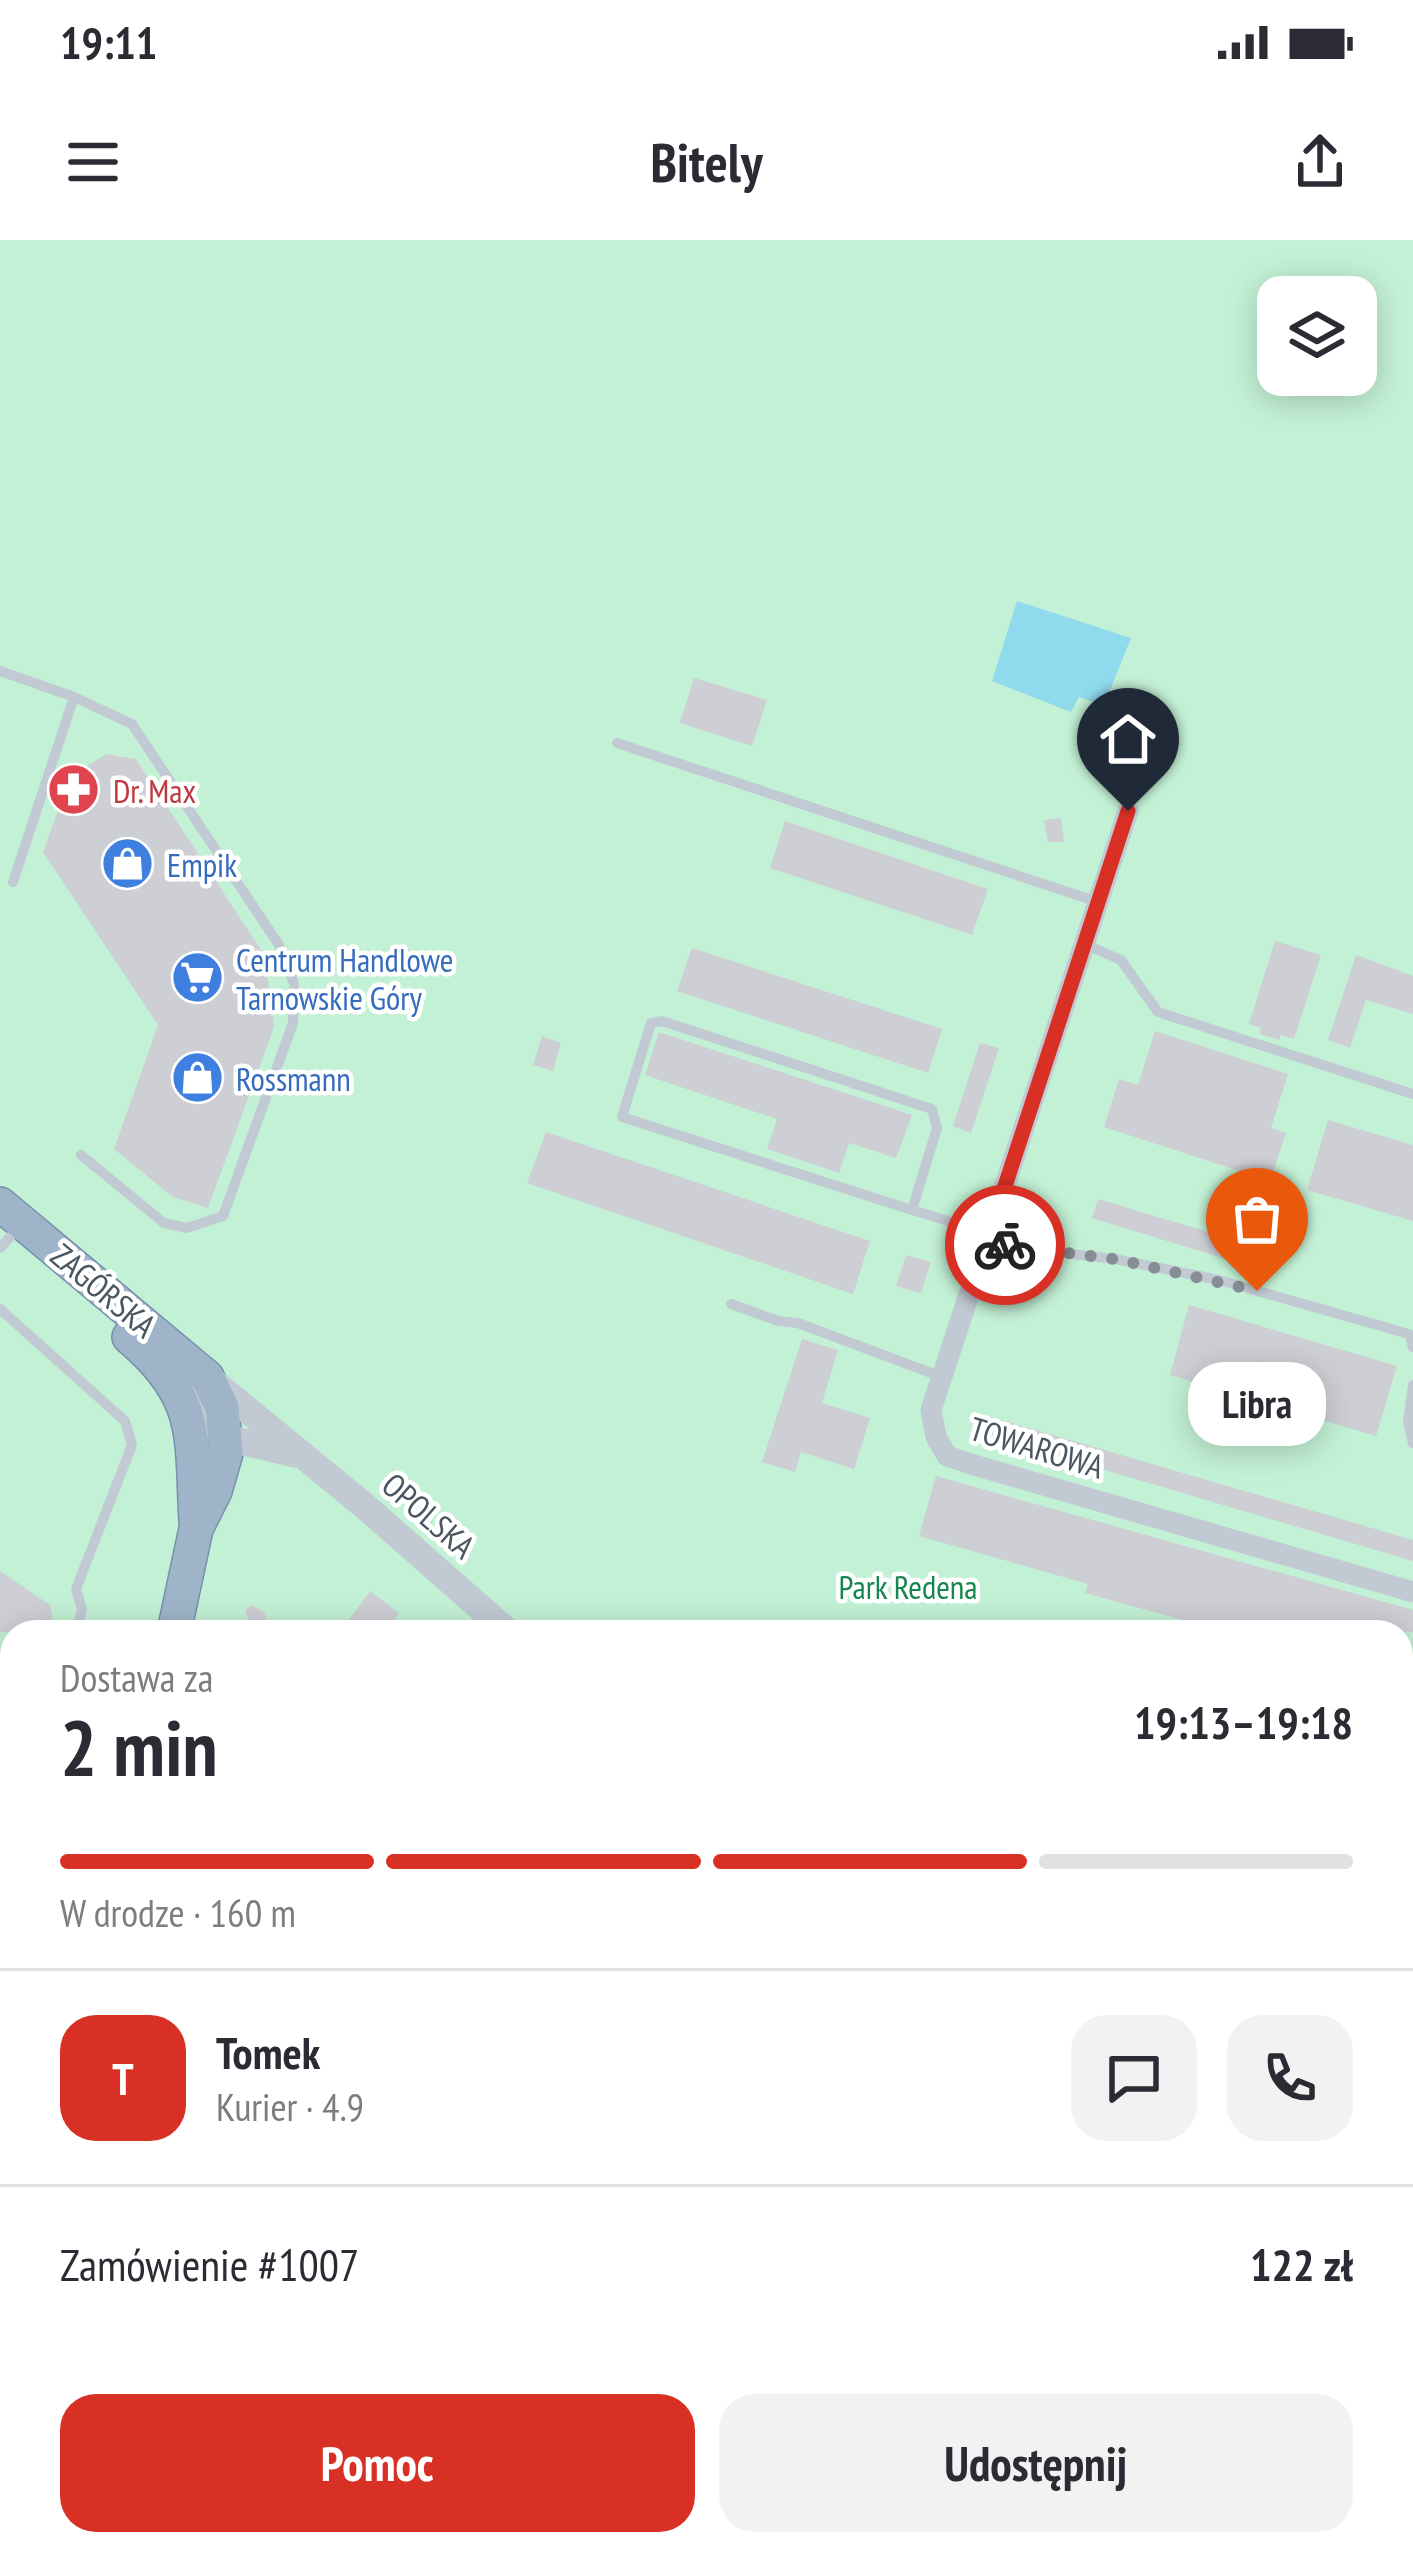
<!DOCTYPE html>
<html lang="pl">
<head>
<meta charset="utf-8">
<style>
	body { margin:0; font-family:"PT Sans Narrow",sans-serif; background:#f2f2f3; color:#2b2b33; height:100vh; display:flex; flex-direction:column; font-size:45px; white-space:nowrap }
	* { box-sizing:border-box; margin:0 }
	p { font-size:39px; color:#7c7c81 }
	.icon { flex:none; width:66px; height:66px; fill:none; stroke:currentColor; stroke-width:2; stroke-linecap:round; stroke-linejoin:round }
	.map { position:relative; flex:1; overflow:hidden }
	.side { position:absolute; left:0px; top:1380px; width:1413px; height:936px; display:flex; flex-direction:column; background:#fff; border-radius:36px 36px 0 0; box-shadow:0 6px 30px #0003 }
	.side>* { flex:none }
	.tools { position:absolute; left:1257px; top:36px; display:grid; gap:24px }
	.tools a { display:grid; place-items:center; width:120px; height:120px; border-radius:24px; background:#fff; box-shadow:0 6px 30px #0003; font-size:60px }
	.pin { position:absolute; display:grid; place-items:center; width:102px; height:102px; color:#fff; margin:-123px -51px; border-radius:50% 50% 50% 0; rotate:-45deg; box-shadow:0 0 12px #0007 }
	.pin .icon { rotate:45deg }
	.courier { position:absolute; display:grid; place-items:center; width:120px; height:120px; margin:-60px; border:9px solid #d93025; border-radius:50%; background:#fff; color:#222; box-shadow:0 3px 15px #0007 }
	.bubble { position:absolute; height:84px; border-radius:36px; background:#fff; box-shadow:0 6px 30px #0003; font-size:39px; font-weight:700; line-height:84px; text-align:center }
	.overview em { font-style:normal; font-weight:700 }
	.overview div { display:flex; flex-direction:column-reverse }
	.overview { display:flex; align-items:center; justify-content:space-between; height:204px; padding:0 60px }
	h1 { font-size:78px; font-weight:700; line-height:90px }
	.bar { display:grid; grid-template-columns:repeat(4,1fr); gap:18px 12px; align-content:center; height:144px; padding:0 60px }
	.bar i { height:15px; border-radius:9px; background:#e1e1e2 }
	.bar .selected { background:#d93025 }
	.bar p { grid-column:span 4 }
	.line { display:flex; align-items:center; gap:30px; padding:0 60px; border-top:3px solid #e1e1e2 }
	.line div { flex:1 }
	.round { display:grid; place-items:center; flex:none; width:126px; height:126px; border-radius:36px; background:#f2f2f3 }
	.cta { display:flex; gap:24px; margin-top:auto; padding:24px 60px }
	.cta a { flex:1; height:138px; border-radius:36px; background:#d93025; color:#fff; font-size:48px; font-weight:700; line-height:138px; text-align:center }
	.cta a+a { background:#f2f2f3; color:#2b2b33 }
	.status { display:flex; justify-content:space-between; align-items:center; height:84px; padding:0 60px; background:#fff; direction:ltr }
	.status svg { height:33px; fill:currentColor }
	header { display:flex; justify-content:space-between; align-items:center; height:156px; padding:0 60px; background:#fff; font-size:54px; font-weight:700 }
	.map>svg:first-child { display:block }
</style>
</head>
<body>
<div class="status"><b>19:11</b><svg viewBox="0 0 49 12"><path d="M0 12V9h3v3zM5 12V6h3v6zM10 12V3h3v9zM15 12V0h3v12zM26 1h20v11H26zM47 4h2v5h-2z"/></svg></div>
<header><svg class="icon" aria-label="menu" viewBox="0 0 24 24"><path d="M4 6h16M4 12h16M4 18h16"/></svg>Bitely<svg class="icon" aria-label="share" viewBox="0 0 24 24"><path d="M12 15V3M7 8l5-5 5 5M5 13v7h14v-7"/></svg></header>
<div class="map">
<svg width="1413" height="2316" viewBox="0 0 1413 2316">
	<rect width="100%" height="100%" fill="#f5f3f3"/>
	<path fill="#c3f1d5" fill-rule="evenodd" d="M0,0h1413v2316h-1413zM1278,57h78v78h-78zM12,1392h1389v912h-1389z"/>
	<path fill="#90daee" d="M1017,361l114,37 -27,67 -25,-8 -8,15 -79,-31z"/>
	<path fill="#cdcfd5" d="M694,438l73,22 -15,46 -72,-23z
		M106,514l30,5 129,197 9,71 -66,181 -35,-11 -59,-48 44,-124 -115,-173 27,-75z
		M1061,578l3,24h-16l-4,-22z
		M785,581l203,68 -16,46 -202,-67z
		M1275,701l46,14 -27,84 -13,-4 -2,5 -19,-6 1,-6 -12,-4z
		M692,708l250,81 -14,44 -251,-82z
		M1356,715l57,21v38l-47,-14 -16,48 -22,-8z
		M1155,791l133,43 -17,54 15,5 -16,48 -166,-54 15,-48 19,6z
		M659,792l253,83 -16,43 -47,-15 -10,30 -72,-24 10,-30 -132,-44z
		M542,796l19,7 -8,28 -20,-6z
		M980,803l19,5 -28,85 -18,-7z
		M1328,880l85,25v76l-106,-31z
		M546,892l324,109 -17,53 -326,-111z
		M1098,959l140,42 -6,20 -140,-43z
		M906,1015l25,7 -10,31 -25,-7z
		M1189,1065l208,61 -21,70 -206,-61z
		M802,1099l36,11 -16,53 48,15 -16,51 -53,-17 -6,20 -33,-10z
		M991,1177l422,123v21l-427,-126z
		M936,1236l477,134v22h-187l-141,-39 3,-9 -169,-48z
		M0,1331l50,34 5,27h-55z
		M370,1351l29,22 -12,19h-47z
		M252,1365l12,7 3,9 -5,11h-18l5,-10 -4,-12z"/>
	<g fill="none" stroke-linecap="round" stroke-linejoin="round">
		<defs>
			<path id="trunk" d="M0,964l207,173 15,30 4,46 -11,38 -19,38 -22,103
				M129,1097c72,61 62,99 67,184
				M28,2316l1,-12"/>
		</defs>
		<use href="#trunk" stroke="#7690ad" stroke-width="36"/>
		<path stroke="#c1cad2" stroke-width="10" d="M0,431l74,26 58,27 147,221 15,39 -1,39 -70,193 -36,12 -23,-5 -83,-68
			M617,503l481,159
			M1128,571l5,-75 9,-37
			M13,642l61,-185
			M1084,704l37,16 37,52 255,82
			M912,970l25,-82 -5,-19 -270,-88 -11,2 -29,94 290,93 36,11 38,23 129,15 104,21 190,54 4,13
			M0,1008l11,-12
			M731,1064l47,17 20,2 144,54
			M0,1069l125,112 7,24 -56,144 6,20 -5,23
			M1413,1145l-5,37 5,21
			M0,1492l12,3
			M0,1816l12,-60
			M0,1893l12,8
			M1401,1998l12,6
			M1056,2304l38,12
			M902,2316l18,-12
			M1030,2316l4,-12"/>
		<path stroke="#c1cad2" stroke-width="21" d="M1128,571l-197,599 5,27 11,19 27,9 439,127
			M1401,1704l12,-41
			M72,2312l17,4
			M312,2316l2,-12
			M561,2316l2,-12"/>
		<path stroke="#c1cad2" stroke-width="27" d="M211,1140l156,128 141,124
			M180,1152l46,46 69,16
			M1401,2304l11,12"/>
		<use href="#trunk" stroke="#9fb4c9" stroke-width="33"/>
	</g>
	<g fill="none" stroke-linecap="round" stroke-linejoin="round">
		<path stroke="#868d94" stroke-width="12" stroke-dasharray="0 21.6" d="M1005,1005l110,14 142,32"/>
		<path stroke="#d93025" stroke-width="15" d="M1005,1005l-19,-1 142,-433"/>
	</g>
	<defs>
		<symbol id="pharmacy-disc" viewBox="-11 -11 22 22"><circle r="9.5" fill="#e0444e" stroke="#fff"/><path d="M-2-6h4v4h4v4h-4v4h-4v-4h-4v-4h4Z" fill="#fff"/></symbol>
		<symbol id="shop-disc" viewBox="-11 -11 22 22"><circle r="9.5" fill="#3f7fe0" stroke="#fff"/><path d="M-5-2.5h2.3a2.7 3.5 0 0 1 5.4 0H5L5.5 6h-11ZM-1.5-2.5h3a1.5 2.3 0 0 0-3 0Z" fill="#fff"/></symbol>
		<symbol id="supermarket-disc" viewBox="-11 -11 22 22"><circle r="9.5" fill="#3f7fe0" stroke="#fff"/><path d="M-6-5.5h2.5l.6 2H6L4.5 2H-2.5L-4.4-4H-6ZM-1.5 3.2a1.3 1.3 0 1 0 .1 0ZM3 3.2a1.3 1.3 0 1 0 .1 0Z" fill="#fff"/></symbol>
	</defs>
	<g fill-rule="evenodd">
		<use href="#pharmacy-disc" x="44" y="520" width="59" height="59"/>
		<use href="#shop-disc" x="98" y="594" width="59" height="59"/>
		<use href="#supermarket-disc" x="168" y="708" width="59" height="59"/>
		<use href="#shop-disc" x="168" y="808" width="59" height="59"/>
	</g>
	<g text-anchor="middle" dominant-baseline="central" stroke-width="9" stroke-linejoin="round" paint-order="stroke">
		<g font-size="33" fill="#be3a42" stroke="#fff" text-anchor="start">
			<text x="113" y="550">Dr. Max</text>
		</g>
		<g font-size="33" fill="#366cbe" stroke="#fff" text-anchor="start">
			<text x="167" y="624">Empik</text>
			<text x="236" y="719">Centrum Handlowe<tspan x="236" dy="38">Tarnowskie Góry</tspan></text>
			<text x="236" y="838">Rossmann</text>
		</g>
		<g font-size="33" fill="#4a5661" stroke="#fff">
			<text transform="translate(104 1050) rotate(40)">ZAGÓRSKA</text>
			<text transform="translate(1037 1207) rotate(17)">TOWAROWA</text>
			<text transform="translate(429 1275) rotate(41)">OPOLSKA</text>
		</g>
		<g font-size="33" fill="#17864f" stroke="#fff">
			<text x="908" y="1346">Park Redena</text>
		</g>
	</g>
</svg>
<div class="tools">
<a><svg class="icon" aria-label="layers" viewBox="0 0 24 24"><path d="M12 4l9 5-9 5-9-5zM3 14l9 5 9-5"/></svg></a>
</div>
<div class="pin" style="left:1257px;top:1051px;background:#ea580c"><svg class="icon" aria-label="bag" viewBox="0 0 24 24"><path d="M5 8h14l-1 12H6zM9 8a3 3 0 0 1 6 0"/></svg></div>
<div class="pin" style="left:1128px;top:571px;background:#1f2937"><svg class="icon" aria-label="home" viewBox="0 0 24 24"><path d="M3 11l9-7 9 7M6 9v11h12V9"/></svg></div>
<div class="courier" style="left:1005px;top:1005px"><svg class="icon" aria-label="bike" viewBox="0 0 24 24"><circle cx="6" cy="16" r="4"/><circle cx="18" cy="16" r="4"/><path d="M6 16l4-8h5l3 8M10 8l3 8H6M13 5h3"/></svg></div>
<div class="bubble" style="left:1188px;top:1122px;width:138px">Libra</div>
<section class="side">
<div class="overview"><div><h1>2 min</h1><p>Dostawa za</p></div><em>19:13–19:18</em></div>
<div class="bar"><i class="selected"></i><i class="selected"></i><i class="selected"></i><i></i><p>W drodze · 160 m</p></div>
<div class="line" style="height:216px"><b class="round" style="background:#d93025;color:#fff">T</b><div><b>Tomek</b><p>Kurier · 4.9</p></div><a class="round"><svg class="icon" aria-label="chat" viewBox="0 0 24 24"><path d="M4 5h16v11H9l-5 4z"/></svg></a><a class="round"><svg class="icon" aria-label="phone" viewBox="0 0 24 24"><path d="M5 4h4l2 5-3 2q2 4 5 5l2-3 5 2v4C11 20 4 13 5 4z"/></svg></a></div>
<div class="line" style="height:156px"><div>Zamówienie #1007</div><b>122 zł</b></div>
<div class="cta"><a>Pomoc</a><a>Udostępnij</a></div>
</section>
</div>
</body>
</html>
